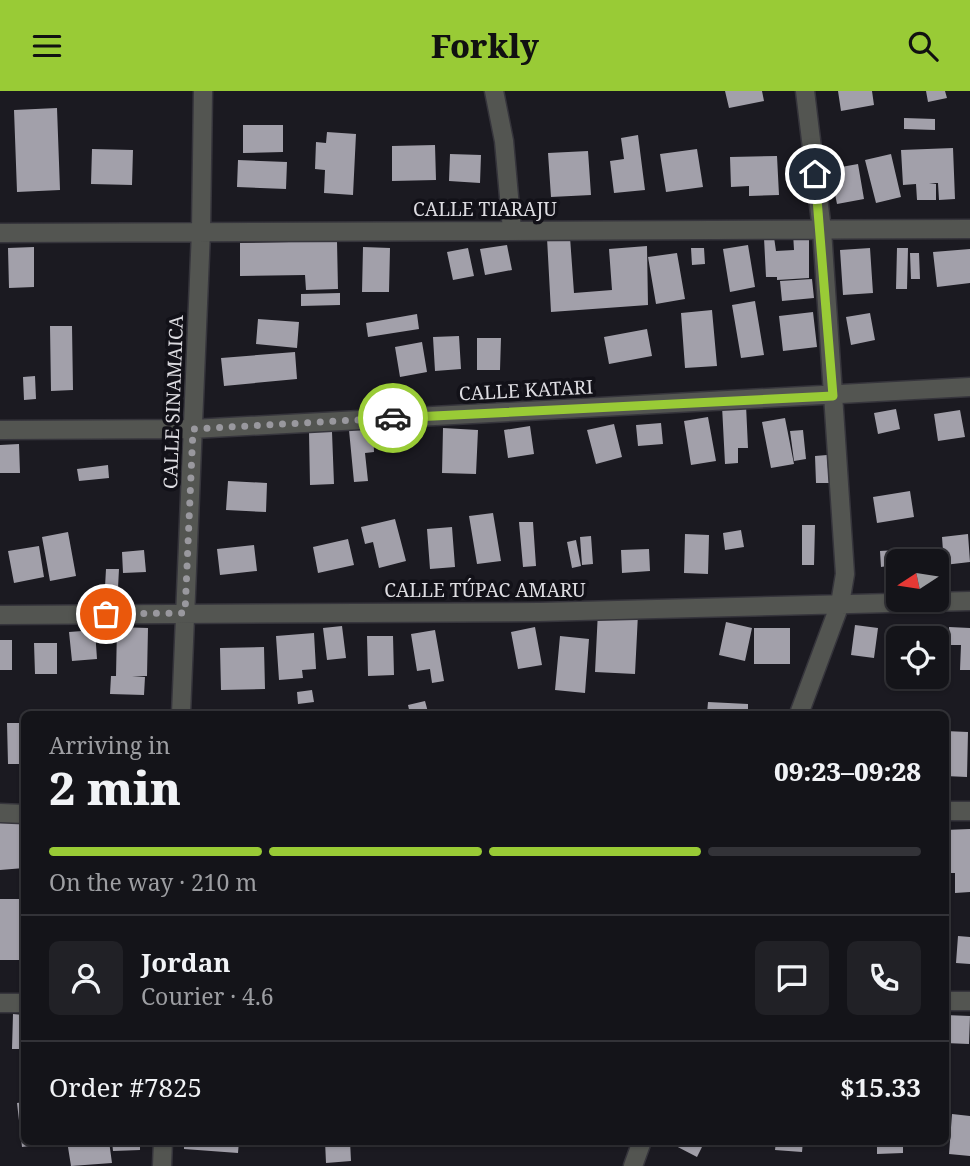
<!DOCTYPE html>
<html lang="en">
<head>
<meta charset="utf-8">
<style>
	body { margin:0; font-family:"Noto Serif",serif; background:#212126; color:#f1f3f6; height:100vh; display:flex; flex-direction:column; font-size:26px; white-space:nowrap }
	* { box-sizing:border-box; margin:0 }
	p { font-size:23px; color:#9d9ea2 }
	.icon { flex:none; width:38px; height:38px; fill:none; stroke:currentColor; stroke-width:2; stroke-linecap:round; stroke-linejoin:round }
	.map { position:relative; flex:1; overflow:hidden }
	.panel { position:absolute; left:21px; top:620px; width:928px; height:434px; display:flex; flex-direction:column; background:#141419; border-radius:10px; box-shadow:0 2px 5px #0004,0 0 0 2px #333338 }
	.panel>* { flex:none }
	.needle { width:46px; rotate:258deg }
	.buttons { position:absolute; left:886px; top:458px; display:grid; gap:14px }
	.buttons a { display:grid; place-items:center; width:63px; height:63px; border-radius:10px; background:#141419; box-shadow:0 2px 5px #0004,0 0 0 2px #333338; font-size:35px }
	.pin { position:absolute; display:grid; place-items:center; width:60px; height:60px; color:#fff; margin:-30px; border:4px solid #fff; border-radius:50%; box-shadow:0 2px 7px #0007 }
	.courier { position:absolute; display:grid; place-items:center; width:70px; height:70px; margin:-35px; border:5px solid #99cb36; border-radius:50%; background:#fff; color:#222; box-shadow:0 2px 9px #0007 }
	.overview em { font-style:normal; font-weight:800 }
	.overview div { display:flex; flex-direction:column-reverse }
	.overview { display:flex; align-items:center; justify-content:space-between; height:119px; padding:0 28px }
	h1 { font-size:46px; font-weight:800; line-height:52px }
	.bar { display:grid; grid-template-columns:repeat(4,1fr); gap:10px 7px; align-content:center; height:84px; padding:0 28px }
	.bar i { height:9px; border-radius:5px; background:#333338 }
	.bar .current { background:#99cb36 }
	.bar p { grid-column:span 4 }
	.line { display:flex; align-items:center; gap:18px; padding:0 28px; border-top:2px solid #333338 }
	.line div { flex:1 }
	.round { display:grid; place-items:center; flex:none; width:74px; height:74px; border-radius:10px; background:#212126 }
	header { display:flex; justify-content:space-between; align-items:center; height:91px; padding:0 28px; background:#99cb36; color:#111; font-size:32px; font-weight:800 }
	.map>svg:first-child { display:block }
</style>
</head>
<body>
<header><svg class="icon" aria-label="menu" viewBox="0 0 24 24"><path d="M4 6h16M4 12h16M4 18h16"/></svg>Forkly<svg class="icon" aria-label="search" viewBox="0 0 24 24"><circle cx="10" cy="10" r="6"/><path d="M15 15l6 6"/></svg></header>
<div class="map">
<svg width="970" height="1075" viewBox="0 0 970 1075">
	<rect width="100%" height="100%" fill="#1b1a21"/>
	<path fill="#a2a0aa" d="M725,0h37l2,10 -35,7z
		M838,0h34l2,14 -33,6z
		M926,0h19l2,7 -19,4z
		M57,17l3,82 -43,2 -3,-82z
		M904,27l31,1v11l-31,-1z
		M243,34h40v27l-40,1z
		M327,41l29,2 -3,61 -29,-2 1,-23 -10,-1 1,-27 10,1z
		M638,44l7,55 -31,3 -4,-32 14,-2 -3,-21z
		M435,54l1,35 -44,1v-35z
		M953,57l2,51 -16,1 -1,-17h-9l7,1v16h-19l-1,-16 -13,1 -2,-35z
		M92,58l41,1 -1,35 -41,-1z
		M697,58l6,38 -37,5 -6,-38z
		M588,60l3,44 -40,2 -3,-44z
		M450,63l31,1 -1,28 -31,-2z
		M891,63l10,43 -25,6 -11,-43z
		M777,65l2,39 -30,1v-10l-18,1 -1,-30z
		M238,69l49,2 -1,27 -49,-2z
		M858,73l6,35 -27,5 -7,-35z
		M793,142h16v45l-32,2v-3h-11l-2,-39 10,-1 2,14 18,-1z
		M570,146l4,56 38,-3 -3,-41 38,-3 1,59 -97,7 -4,-74z
		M337,150l1,48 -32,1 -1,-15 -65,1v-33z
		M507,154l5,25 -27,5 -5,-26z
		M748,154l7,42 -25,5 -7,-43z
		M34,156v40l-25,1 -1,-40z
		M363,156l27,1 -1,44h-27z
		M468,157l6,28 -21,4 -6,-28z
		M691,157h13l1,16 -13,1z
		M870,157l3,45 -30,2 -3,-45z
		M897,157h11l-1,41h-11z
		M970,158v34l-33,4 -4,-35z
		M677,162l8,46 -29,5 -8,-47z
		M910,162h9l1,26h-9z
		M812,188l2,19 -32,3 -2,-20z
		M340,202v12l-39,1v-12z
		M755,210l9,54 -23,3 -9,-53z
		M712,219l5,56 -32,2 -4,-55z
		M813,221l4,35 -34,4 -4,-35z
		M870,222l5,27 -24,5 -5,-28z
		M417,223l2,15 -51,8 -2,-14z
		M258,228l41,3 -2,26 -41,-4z
		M50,235h22l1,64 -22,1z
		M647,238l5,27 -43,8 -5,-27z
		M459,245l2,33 -26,2 -2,-34z
		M477,247h24l-1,32h-23z
		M422,251l5,30 -27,5 -5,-30z
		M295,261l2,27 -73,7 -3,-28z
		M35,285l1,23 -12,1 -1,-23z
		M746,314l2,43h-10v15l-13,1 -3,-58z
		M896,318l4,20 -22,5 -4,-21z
		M960,319l5,27 -27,4 -4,-27z
		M708,326l8,44 -25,4 -7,-44z
		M785,327l9,46 -23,4 -9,-46z
		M661,332l2,21 -25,2 -2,-21z
		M614,333l8,33 -26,7 -9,-34z
		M530,335l4,28 -26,4 -4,-28z
		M373,337l1,24 -9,1 3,28 -14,1 -5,-52z
		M443,337l35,2 -2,44 -34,-1z
		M803,339l3,29 -12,2 -4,-30z
		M309,341h23l2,52 -24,1z
		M19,353l1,29h-20v-28z
		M827,364l2,28h-13l-1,-27z
		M108,374l1,13 -30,3 -2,-12z
		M228,390l39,2 -1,29 -40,-2z
		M910,400l4,26 -37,6 -4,-26z
		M493,422l8,48 -24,3 -8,-48z
		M395,428l11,42 -27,7 -6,-26 -8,2 -4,-17z
		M519,431h14l3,44 -13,1z
		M802,434h13l-1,40h-12z
		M452,436l3,40 -25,2 -3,-40z
		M741,439l3,17 -19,3 -2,-17z
		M68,441l8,44 -26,5 -8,-44z
		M685,443l24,1 -1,39 -24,-1z
		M968,443l2,28 -26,3 -2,-28z
		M591,445l2,28 -11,1 -2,-28z
		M348,448l6,26 -36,8 -5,-26z
		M576,449l5,26 -9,2 -5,-26z
		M254,454l3,26 -37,4 -3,-26z
		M39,455l5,31 -30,6 -6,-32z
		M649,458l1,22 -28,2 -1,-23z
		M913,458l1,13 -33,5 -1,-16z
		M144,459l2,22 -23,1 -1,-21z
		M106,478h13l-1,19 -13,-1z
		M598,520l40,3 -3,60 -40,-2z
		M726,531l26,6 -7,33 -26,-6z
		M855,534l23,3 -4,30 -23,-3z
		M342,535l4,32 -19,2 -4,-32z
		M117,536l31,1 -1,48h-15l13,1 -1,18 -34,-1 1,-18h5z
		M535,536l7,38 -24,4 -7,-37z
		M949,536l21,1v42h-10l1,-25h-12z
		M754,537h36v36h-36z
		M902,538h40l1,44h-7v-34h-34z
		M95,539l2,29 -25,2 -3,-29z
		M435,539l9,51 -12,2 -2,-14 -13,2 -6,-37z
		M314,542l2,36 -14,1 1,8 -24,2 -3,-44z
		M367,545h26l1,39 -26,1z
		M560,545l29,3 -4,54 -30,-3z
		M0,549h12v30h-12z
		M34,552h23v31h-22z
		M264,556l1,42 -44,1 -1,-42z
		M312,599l2,12 -16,2 -1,-12z
		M425,610l3,11 -18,2 -2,-9z
		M708,611l40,2v10h-41z
		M7,632h17v41h-16z
		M945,640l23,1 -1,45 -22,-1z
		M23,730l1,47 -24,2v-47z
		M970,738v63l-15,1v-20h-10v-43z
		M0,808h21v61h-21z
		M958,845l12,1v27l-14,-1z
		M13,923l11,1v34h-12z
		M945,924l25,1 -1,28 -24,-1z
		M24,1011v39h22v3l-24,3 -5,-44z
		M952,1023l18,2v40l-21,-2z
		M67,1050h42l3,22 -41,3z
		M112,1050h28v9l-27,1z
		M184,1050h55l-1,12 -54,-4z
		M325,1050h25l1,20 -25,2z
		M420,1050h21v5l-21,1z
		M674,1050h31l-8,16 -25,-13z
		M776,1050h27l-1,11 -27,-2z
		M831,1050h22v4h-22z
		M877,1050h26v12l-26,1z"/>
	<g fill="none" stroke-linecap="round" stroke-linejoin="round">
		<defs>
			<path id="minor" d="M494,0l10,50 8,89
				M0,142l970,-4
				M0,339l193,-1 777,-42
				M0,524l539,-3 431,-11
				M181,623l20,-483 2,-140
				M799,623l41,-110 5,-30 -23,-344 -17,-139
				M945,720h25
				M0,722l24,1
				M945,910h25
				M0,912h24
				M162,1075l1,-25
				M633,1075l9,-25"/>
		</defs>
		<use href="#minor" stroke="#36353c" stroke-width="21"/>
		<use href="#minor" stroke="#535551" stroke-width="18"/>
	</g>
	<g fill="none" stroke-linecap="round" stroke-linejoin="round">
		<path stroke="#99989e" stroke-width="7" stroke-dasharray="0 12.6" d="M106,523l79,-1 8,-184 200,-11"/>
		<path stroke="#99cb36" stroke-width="9" d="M393,327l440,-22 -18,-222"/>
	</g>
	<g text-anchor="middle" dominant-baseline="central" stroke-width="7" stroke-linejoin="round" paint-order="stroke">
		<g font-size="19" fill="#dddce1" stroke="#121118">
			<text x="485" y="118">CALLE TIARAJU</text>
			<text transform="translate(526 299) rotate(-3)">CALLE KATARI</text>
			<text transform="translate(173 311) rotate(-88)">CALLE SINAMAICA</text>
			<text x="485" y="499">CALLE TÚPAC AMARU</text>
		</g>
	</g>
</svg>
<div class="buttons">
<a><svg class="needle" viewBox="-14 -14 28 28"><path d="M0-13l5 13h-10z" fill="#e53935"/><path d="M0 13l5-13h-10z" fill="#9d9ea2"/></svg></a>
<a><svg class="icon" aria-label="locate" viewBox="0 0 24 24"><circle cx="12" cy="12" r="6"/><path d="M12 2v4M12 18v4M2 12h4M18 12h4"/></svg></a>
</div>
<div class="pin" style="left:106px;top:523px;background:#ea580c"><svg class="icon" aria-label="bag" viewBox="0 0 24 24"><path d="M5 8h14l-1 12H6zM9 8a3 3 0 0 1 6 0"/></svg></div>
<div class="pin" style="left:815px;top:83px;background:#1f2937"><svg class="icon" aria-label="home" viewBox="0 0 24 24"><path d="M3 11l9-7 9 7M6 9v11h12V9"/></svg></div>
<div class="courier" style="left:393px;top:327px"><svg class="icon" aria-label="car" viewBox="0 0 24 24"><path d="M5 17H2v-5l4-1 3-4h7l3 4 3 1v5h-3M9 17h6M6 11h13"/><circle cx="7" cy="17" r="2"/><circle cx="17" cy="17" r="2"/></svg></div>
<section class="panel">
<div class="overview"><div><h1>2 min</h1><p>Arriving in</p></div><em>09:23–09:28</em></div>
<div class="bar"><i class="current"></i><i class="current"></i><i class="current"></i><i></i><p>On the way · 210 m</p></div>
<div class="line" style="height:126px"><a class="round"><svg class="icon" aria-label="person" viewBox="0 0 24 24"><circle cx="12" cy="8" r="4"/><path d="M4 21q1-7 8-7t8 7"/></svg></a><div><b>Jordan</b><p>Courier · 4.6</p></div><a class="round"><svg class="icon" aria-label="chat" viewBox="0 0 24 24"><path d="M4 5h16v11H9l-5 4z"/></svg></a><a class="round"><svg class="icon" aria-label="phone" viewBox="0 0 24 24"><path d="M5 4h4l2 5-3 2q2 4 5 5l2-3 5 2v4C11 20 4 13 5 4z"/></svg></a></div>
<div class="line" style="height:91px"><div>Order #7825</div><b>$15.33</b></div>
</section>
</div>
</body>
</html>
